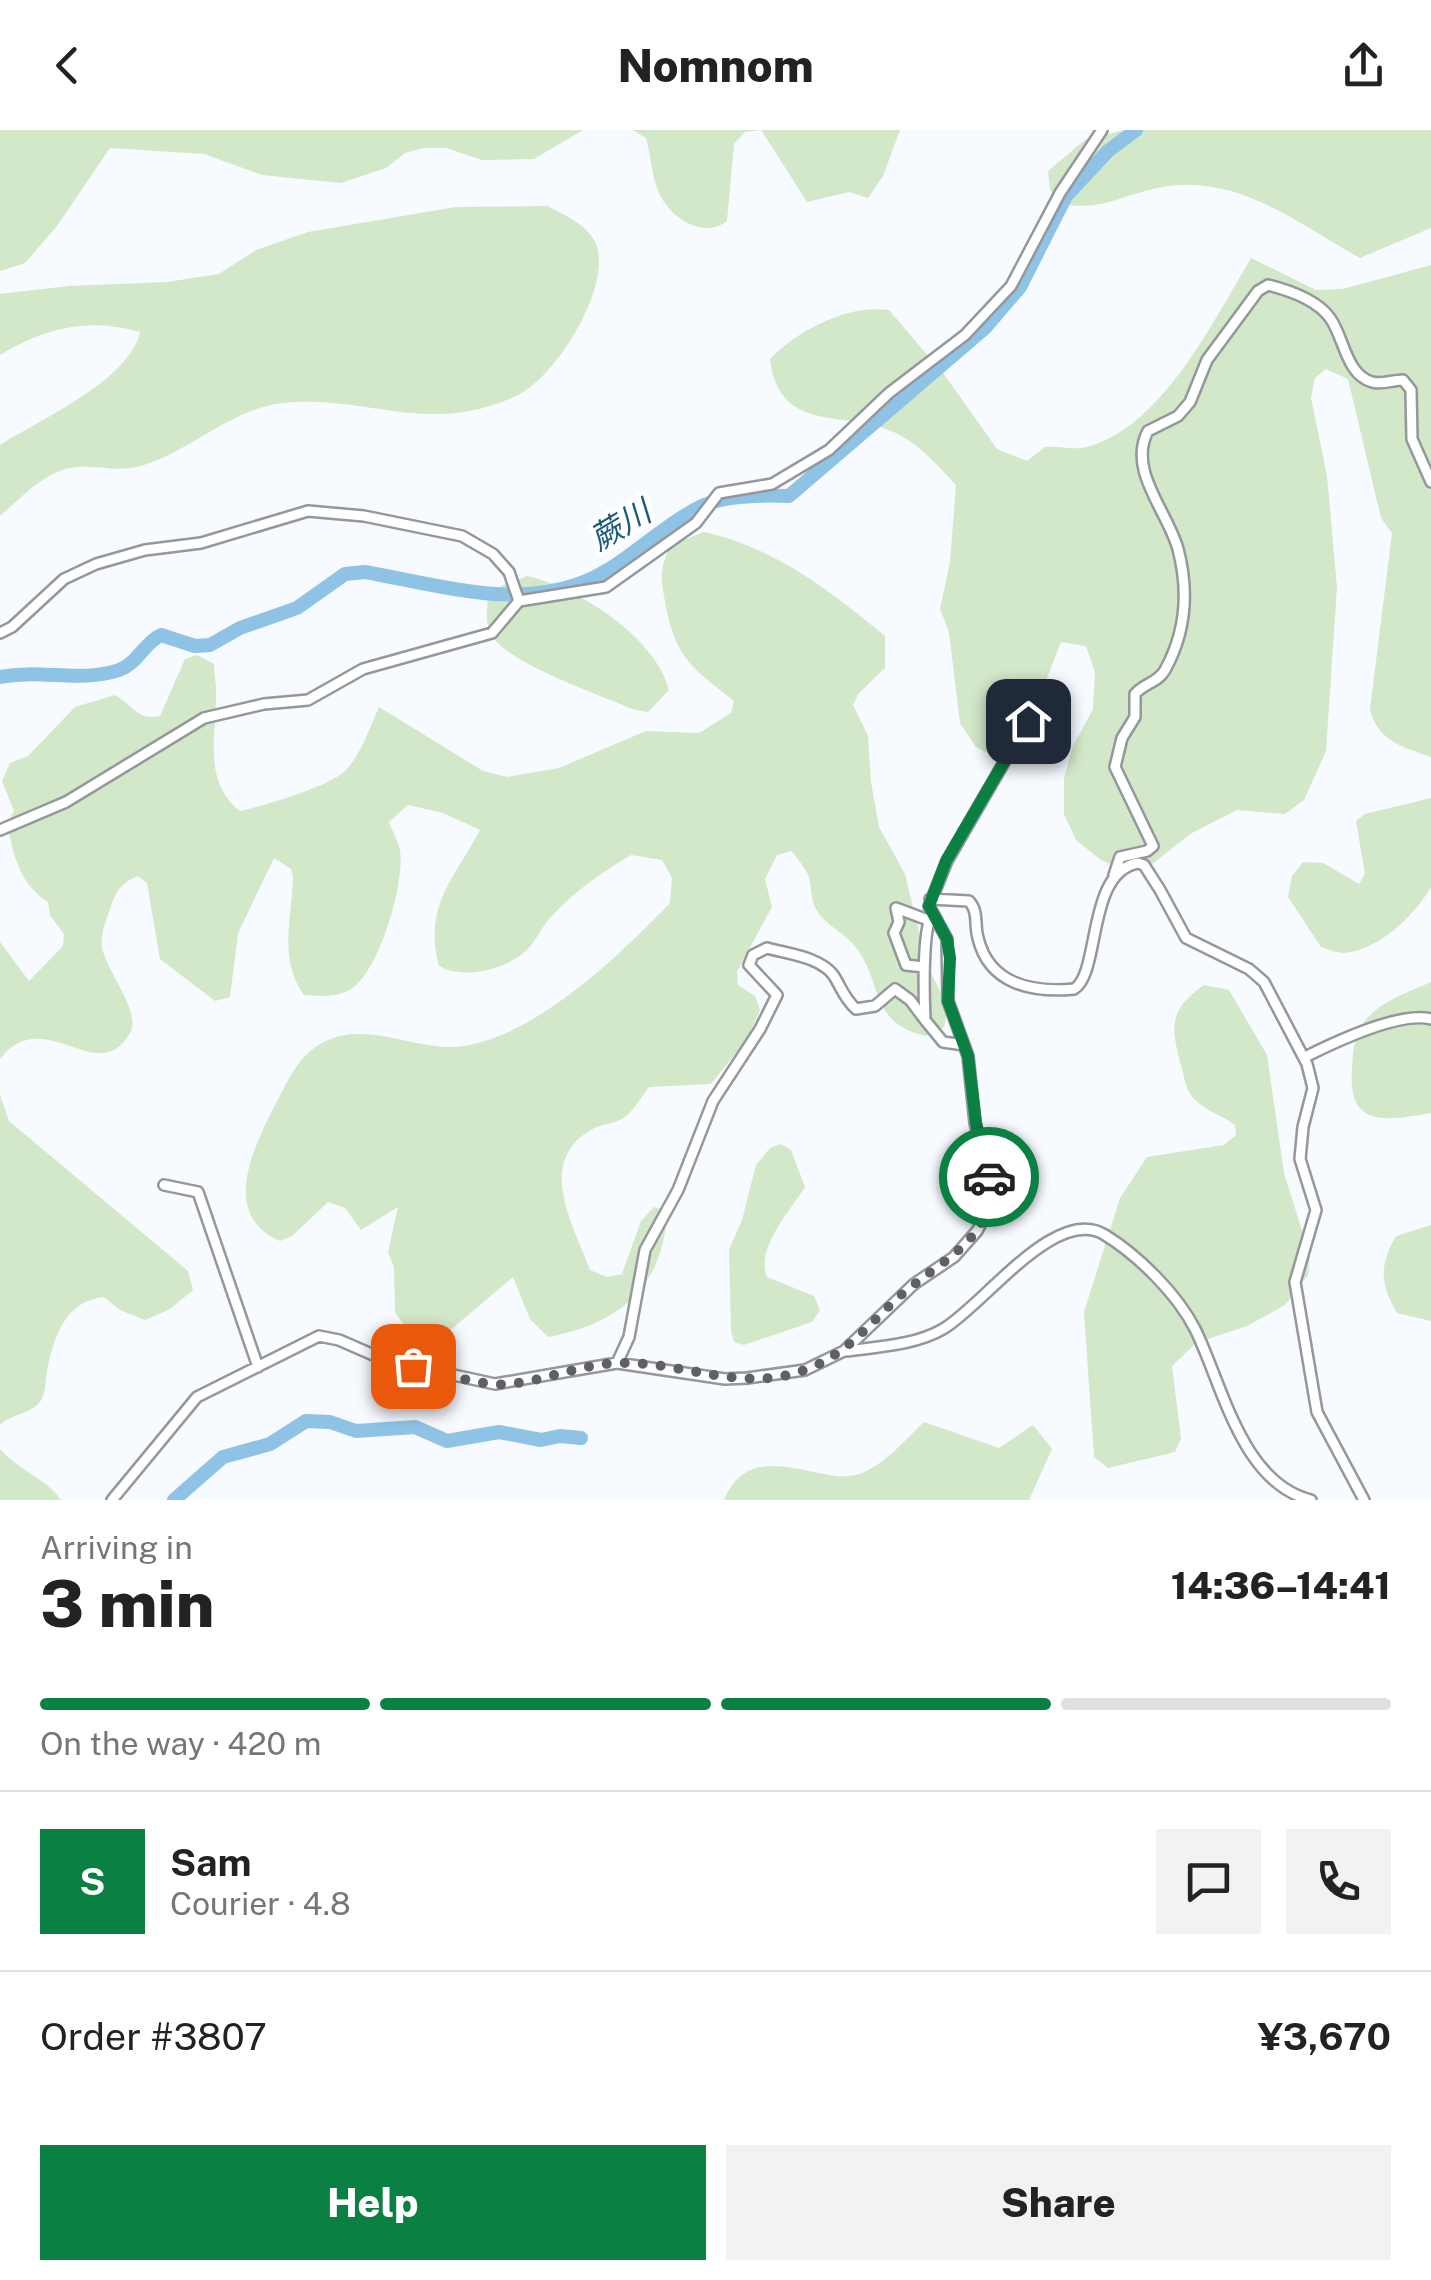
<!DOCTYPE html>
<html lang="en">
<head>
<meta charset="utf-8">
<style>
	body { margin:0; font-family:"Public Sans","Noto Sans JP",sans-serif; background:#f2f2f2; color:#222; height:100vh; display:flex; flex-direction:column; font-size:38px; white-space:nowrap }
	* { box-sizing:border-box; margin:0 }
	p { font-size:32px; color:#767676 }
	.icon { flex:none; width:55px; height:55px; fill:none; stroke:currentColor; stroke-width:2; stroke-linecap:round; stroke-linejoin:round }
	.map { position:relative; height:1370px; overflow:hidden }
	.drawer { display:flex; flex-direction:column; background:#fff; flex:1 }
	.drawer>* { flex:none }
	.pin { position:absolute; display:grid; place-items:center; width:85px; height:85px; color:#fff; margin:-42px; border-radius:20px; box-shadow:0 5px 15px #0006 }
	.courier { position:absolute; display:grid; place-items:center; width:100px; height:100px; margin:-50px; border:8px solid #0b8043; border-radius:50%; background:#fff; color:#222; box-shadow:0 2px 12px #0007 }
	.head em { font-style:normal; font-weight:800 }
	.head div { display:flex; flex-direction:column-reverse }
	.head { display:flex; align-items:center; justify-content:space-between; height:170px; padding:0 40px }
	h1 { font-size:65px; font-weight:800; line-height:75px }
	.bar { display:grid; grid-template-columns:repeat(4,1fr); gap:15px 10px; align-content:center; height:120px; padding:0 40px }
	.bar i { height:12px; border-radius:8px; background:#e0e0e0 }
	.bar .current { background:#0b8043 }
	.bar p { grid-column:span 4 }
	.line { display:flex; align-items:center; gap:25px; padding:0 40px; border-top:2px solid #e0e0e0 }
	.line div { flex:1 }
	.round { display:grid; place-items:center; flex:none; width:105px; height:105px; border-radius:0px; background:#f2f2f2 }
	.button { display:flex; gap:20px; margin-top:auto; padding:20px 40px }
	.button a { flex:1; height:115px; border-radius:0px; background:#0b8043; color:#fff; font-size:40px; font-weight:800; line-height:115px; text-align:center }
	.button a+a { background:#f2f2f2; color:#222 }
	header { display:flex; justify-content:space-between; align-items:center; height:130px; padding:0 40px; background:#fff; font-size:45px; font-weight:800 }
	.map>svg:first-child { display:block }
</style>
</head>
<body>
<header><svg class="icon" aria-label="back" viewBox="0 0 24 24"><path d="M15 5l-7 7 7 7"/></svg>Nomnom<svg class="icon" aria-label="share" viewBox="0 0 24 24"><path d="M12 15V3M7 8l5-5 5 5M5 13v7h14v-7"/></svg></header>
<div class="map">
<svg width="1431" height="1370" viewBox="0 0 1431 1370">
	<rect width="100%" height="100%" fill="#f7faff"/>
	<path fill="#d3e7c9" d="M0,0h583l-49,29 -52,1 -36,-12h-22l-19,5 -19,15 -45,15 -79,-8 -58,-21 -94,-6 -53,78 -32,37 -25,8z
		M632,0h268l-17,46 -15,22 -19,-6 -42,10 -46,-72 -16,2 -11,12 -7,77c-23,18 -55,-2 -67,-26 -8,-16 -9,-39 -14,-57z
		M1126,0h305v98l-71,30c-62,-35 -123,-84 -197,-71 -45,8 -54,24 -105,17l-8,-14 -2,-19 38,-32z
		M547,76c18,9 46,21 51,44 9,44 -43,128 -82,146 -90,41 -148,-2 -233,7 -52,6 -91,47 -139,62 -23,8 -45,0 -68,2 -30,3 -54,30 -76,49v-71c41,-26 130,-65 140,-113 -50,-15 -96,-4 -140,23v-61l69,-8 98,-4 52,-8 37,-24 52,-18 148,-25z
		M1251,128l65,32 27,-1 88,-24v492c-28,-10 -54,-16 -61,-48l22,-176 -11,-15 -33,-139 -22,-10 -11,9 -4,20 16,78 10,111 -11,164 -22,49 -19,14 -48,-4 -47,24 -45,36h-22l-22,-10 -25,-20 -12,-26v-36l9,-32 20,-37 2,-37 -9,-26 -25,-4c-16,40 -30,88 -66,115l-19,-10 -16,-24 -11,-91 -9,-23 10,-47 6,-77c-18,-19 -39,-44 -65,-54 -48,-21 -112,3 -121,-72 28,-29 78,-55 119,-49l57,67 51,72 30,12 18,-14c16,-1 30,4 46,-1 73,-23 123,-126 160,-188z
		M704,402c72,16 124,58 181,104v32l-26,25 -6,12 15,31 3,46 8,45 26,47 22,91 21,42 -4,20 -18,9c-59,-13 -42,-57 -73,-92 -12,-14 -29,-19 -38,-37 -5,-9 -3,-21 -6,-30 -3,-9 -12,-18 -17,-26l-15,4 -12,24 7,28 -35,64 1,14 17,11 5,14 -13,29 -36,45 -62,3c-7,9 -15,23 -24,30 -10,7 -26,7 -36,14 -53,33 -15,95 1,139l17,7 15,-3 19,-53 13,-14 13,4c-3,76 -48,113 -119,126l-18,-18 -17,-42 -66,56 -22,4 -17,-6 -13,-19 -1,-45 -6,-15 10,-45 -37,23 -16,-22 -17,-6 -36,34 -12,5c-58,-25 -29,-88 -8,-130 15,-27 24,-56 54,-70 37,-18 81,4 119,6 78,3 175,-92 225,-144l2,-25 -10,-18 -31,-5c-30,18 -58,37 -81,63 -10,11 -17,29 -29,37 -22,16 -60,24 -82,11 -16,-60 15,-87 41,-136l-37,-17 -35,-8 -19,17c3,9 10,20 11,29 5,32 -21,121 -49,138 -15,9 -30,7 -47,6 -26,-36 -12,-77 -11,-119l-2,-7 -17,-11 -36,75 -8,64 -15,4 -55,-42 -13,-76 -9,-7c-17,7 -22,15 -28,33 -4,11 -10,27 -8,38 4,24 40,65 28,86 -32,57 -86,-31 -130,26v-117l29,39 34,-35 1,-12 -14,-19 -2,-13c-28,-17 -35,-48 -41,-79l7,-12 -12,-30 8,-18 18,-7 47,-49 40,-12c18,10 22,26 45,21l25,-57 12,-4 17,9c0,11 3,22 2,33 0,40 -13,85 24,114 26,-6 86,-23 105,-40 16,-16 25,-44 34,-64l104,64 24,6 52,-9 87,-37 53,2 32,-20 3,-12c-41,-32 -58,-43 -68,-94 -5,-29 -8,-35 5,-62z
		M527,446c50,11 129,61 142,114l-21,22 -16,-3c-32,-14 -123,-45 -140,-73 -7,-11 -5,-27 -4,-39l15,-12z
		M1431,668v89c-16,28 -52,63 -87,66 -7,0 -17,-4 -23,-6l-33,-50 4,-21 11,-14 20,1 36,21 6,-10 -9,-53 9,-7z
		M1431,852v131c-46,8 -84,15 -79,-45 1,-16 2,-33 12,-46 16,-21 43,-29 67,-40z
		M1204,855l25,5 38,65 17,118 26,83 -2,19 -23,30 -38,21 -51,17 -24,23 9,73 -6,13 -67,16 -14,-11 -10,-145 36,-114 27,-41 77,-12 12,-10 -1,-10c-13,-10 -31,-15 -41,-26 -8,-8 -9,-19 -12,-30 -11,-41 -15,-58 22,-84z
		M0,965l9,26 179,150 5,19 -23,19 -25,11 -25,-10 -16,-13c-39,4 -50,39 -57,74 -2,11 -1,22 -7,31 -9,12 -29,12 -40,23z
		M781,1014l10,6 14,37c-15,24 -50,62 -38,90l47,19 6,14 -8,12 -68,23 -10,-3 -3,-12 -2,-80 13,-30 14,-55 14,-17z
		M1431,1095v96l-34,-8c-17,-30 -18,-47 -1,-77z
		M924,1292l75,26 34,-23 19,24 -23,51h-305c27,-65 94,-15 132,-25 26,-7 49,-35 68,-53z
		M0,1319c18,21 48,31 61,51h-61z"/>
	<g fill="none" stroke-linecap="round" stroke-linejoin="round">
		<path stroke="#8ec3e5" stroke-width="14" d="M0,547c40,-8 81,6 119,-7 19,-7 25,-27 42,-35l34,11 15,-1 30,-17 57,-20 48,-34 20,-2c69,12 142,36 211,13 47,-16 79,-55 122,-77 23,-13 65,-13 91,-12l196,-168 35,-41 46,-91 42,-45 28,-21
			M174,1370l49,-43 47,-13 36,-23 24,1 26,9 59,-4 32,14 52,-9 42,8 19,-4 21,2"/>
		<defs>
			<path id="minor" d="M0,503l12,-6 52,-48 32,-15 49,-14 56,-7 107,-32 56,5 98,20 31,18 16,18 10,29
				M0,700l66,-28 138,-84 60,-14 44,-4 55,-31 129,-36 27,-32 87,-14 90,-64 23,-30 53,-9 57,-34 60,-57 76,-58 46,-49 49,-93 42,-63
				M1114,745l6,-18 27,-6 6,-5 -38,-79 7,-29 13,-21v-23c9,-11 23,-11 30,-24 21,-38 24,-79 13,-121 -10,-37 -51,-79 -30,-118l30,-15 12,-14 17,-42 51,-69 10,-6c20,5 49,15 62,33 14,19 16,57 42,64 9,3 21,-2 31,-2l8,10 1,49 19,43
				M930,769l39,2c10,11 5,23 9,37 11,46 54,55 96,51 27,-16 12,-117 64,-126l6,2 16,25 26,48 63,31 15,13 43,82 6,24 -10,39 -3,32 16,51 -21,72 22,130 47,88
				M924,837l-18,-2 -12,-32 5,-11 -3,-14 32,12
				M925,890l18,22 21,3
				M1305,927c30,-15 95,-46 126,-38
				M164,1055l34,7 60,175
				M846,1221c31,-4 70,-6 97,-22 40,-23 113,-125 162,-94 34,21 72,59 90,94 27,54 46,154 116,171
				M617,1233l12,-26 16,-87 33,-60 35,-89 47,-72 17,-34 -28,-30 4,-10 14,-7c21,6 54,9 67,28 8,13 10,22 22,33l19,-3 20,-17 15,11 15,20c-1,-22 -3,-90 7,-106
				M112,1370l85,-103 122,-61 20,4 46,20 110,24 122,-21 108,16 22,-1 58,-8 39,-19 70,-67 40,-27 23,-26 11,-21 2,-24 -15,-63 -7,-67 -20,-55 -1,-62 -18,-33 18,-45 81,-140"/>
		</defs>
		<use href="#minor" stroke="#94979b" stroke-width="14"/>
		<use href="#minor" stroke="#fff" stroke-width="9"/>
	</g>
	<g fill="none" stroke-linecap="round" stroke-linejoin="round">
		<path stroke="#5e6062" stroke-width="10" stroke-dasharray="0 18" d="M413,1236c30,6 66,21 97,18 38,-4 74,-21 112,-21 65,-1 123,32 188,5 46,-19 68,-57 106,-85 35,-27 83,-54 73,-106"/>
		<path stroke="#0b8043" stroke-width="12" d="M989,1047l-13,-54 -8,-67 -20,-55 2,-43 -3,-19 -18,-33 17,-45 82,-140"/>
	</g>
	<g text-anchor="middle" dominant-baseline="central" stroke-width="9" stroke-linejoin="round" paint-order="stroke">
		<g font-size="32" font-style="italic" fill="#1c5a7c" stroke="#fff">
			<text transform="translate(620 395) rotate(-31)">蕨川</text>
		</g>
	</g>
</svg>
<div class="pin" style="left:413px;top:1236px;background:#ea580c"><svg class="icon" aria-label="bag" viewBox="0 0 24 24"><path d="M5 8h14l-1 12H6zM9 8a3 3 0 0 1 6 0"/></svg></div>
<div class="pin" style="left:1028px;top:591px;background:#1f2937"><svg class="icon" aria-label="home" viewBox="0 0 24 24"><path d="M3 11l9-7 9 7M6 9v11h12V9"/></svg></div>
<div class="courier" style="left:989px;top:1047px"><svg class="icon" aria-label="car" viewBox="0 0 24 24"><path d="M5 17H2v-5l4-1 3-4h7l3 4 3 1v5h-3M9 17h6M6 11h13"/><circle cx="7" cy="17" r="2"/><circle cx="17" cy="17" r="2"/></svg></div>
</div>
<section class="drawer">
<div class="head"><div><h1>3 min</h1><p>Arriving in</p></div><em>14:36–14:41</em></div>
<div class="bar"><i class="current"></i><i class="current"></i><i class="current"></i><i></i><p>On the way · 420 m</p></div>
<div class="line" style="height:180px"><b class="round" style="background:#0b8043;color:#fff">S</b><div><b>Sam</b><p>Courier · 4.8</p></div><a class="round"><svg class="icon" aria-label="chat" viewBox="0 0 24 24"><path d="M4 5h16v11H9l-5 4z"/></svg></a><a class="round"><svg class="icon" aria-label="phone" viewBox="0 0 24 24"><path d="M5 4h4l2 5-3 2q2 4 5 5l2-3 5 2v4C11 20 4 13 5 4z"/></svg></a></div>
<div class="line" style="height:130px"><div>Order #3807</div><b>¥3,670</b></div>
<div class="button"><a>Help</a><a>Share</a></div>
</section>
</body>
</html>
